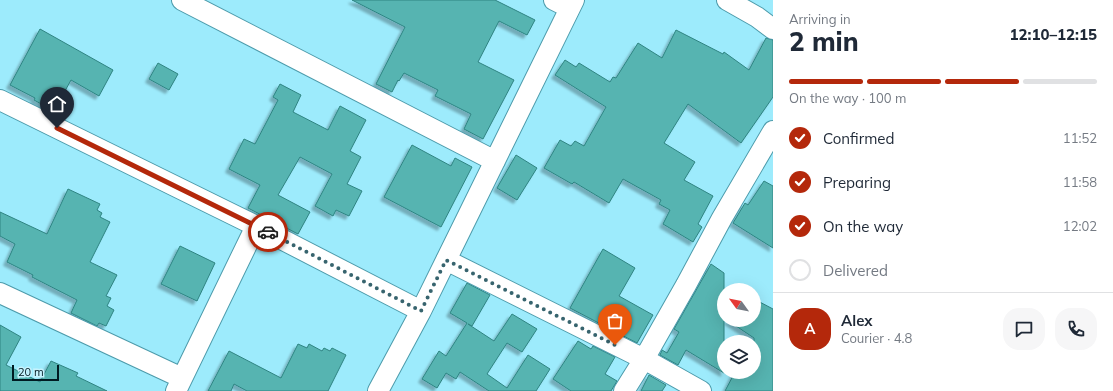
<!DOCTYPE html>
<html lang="en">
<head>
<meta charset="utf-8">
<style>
	body { margin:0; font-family:Mulish,sans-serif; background:#f6f6f7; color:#1f2937; height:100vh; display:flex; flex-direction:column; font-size:15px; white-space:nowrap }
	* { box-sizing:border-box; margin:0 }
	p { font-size:13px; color:#747a83 }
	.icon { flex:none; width:22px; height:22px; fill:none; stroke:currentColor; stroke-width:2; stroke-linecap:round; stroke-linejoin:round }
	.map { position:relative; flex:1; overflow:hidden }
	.side { display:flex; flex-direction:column; background:#fff; width:340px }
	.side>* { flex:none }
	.needle { width:26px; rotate:303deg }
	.fabs { position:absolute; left:717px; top:283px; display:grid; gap:8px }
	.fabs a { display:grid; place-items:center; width:44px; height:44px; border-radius:50%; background:#fff; box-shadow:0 4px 16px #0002; font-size:20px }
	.scale { position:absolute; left:12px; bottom:10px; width:47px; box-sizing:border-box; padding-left:4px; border:2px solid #001b22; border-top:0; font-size:11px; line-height:14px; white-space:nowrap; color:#001b22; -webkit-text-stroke:3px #c6f3fd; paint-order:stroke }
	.pin { position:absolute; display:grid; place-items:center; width:34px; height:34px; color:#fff; margin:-41px -17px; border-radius:50% 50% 50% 0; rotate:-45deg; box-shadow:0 0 4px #0007 }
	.pin .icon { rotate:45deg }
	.courier { position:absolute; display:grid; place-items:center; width:40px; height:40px; margin:-20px; border:3px solid #b4280b; border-radius:50%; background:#fff; color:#222; box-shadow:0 1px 5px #0007 }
	.overview em { font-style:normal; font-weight:800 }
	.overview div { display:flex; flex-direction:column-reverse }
	.overview { display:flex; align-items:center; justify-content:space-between; height:68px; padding:0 16px }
	h1 { font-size:26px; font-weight:800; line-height:30px }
	.bar { display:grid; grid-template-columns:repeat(4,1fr); gap:6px 4px; align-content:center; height:48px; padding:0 16px }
	.bar i { height:5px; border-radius:3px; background:#e0e1e3 }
	.bar .current { background:#b4280b }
	.bar p { grid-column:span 4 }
	.line { display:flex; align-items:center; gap:10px; padding:0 16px; border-top:1px solid #e0e1e3 }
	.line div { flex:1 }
	.round { display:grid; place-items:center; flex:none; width:42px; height:42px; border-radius:16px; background:#f6f6f7 }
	ol { padding:0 16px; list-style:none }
	li { display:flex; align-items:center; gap:12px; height:44px }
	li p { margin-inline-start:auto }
	li .icon { padding:4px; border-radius:50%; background:#b4280b; color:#fff; stroke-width:4 }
	li:last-child { color:#747a83 }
	li i { width:22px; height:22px; border:2px solid #e0e1e3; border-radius:50% }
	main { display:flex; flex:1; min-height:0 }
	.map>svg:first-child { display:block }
</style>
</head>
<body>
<main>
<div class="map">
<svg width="773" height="391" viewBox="0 0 773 391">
	<defs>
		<filter id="shadow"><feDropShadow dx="-3.5" dy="3.5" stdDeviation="1" flood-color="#0004"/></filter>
	</defs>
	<rect width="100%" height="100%" fill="#9debfc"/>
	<path fill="#56b4b1" stroke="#2f8482" filter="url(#shadow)" d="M352,0h143l40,20 -8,15 -28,-14 -21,41 36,18 -31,59 -19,-10 7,-15 -36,-18 3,-6 -34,-17 -5,8 -1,-1 -6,12 -16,-8 29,-57z
		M40,29l73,41 -14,26 -28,-16 -17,31 -20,-11 1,-2 -25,-13z
		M676,30l47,24 1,-2 25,18 17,-32 7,2v57l-32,46 -53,-39 -24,39 31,19 -11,18 29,16 -15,28 4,3 -9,15 -30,-18 7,-14 -11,-6 2,-4 -38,-21 -14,24 -35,-21 -2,2 -28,-16 16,-28 11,6 4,-5 9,5 22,-39 -51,-32 10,-15 11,7 3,-4 31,19 3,-5 3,1 22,-35 24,15z
		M158,63l20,11 -9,16 -20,-11z
		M280,84l21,11 -8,17 35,18 12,-24 26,14 -16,31 11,6 -14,27 15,7 -13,25 -13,-6 -3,6 -18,-10 17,-32 -32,-17 -22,38 32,17 -12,22 -50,-26 12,-23 -31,-16 15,-30 11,5 23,-44 -5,-3z
		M412,145l39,21 4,-8 17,9 -31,60 -57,-30z
		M516,155l21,13 -20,32 -20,-12z
		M764,181l9,5v62l-40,-25 12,-20 3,2z
		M68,189l32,15 -3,6 5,3 -2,4 10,5 -20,40 27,13 -11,21 5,2 -4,8 7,4 -8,16 -7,-3 -2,3 -26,-13 6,-13 -45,-23 1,-2 -26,-13 8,-18 -15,-8v-24l47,22z
		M180,246l35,17 -18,38 -36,-17z
		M603,249l32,19 -16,28 34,19 -16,28 -67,-35z
		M711,264l13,9v100l-38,-23 -8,15 -18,-10 2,-5 5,3 12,-21 -5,-3z
		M467,283l23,12 -18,31 -4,-2 26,17 18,-27 25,15 -15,23 -15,-9 -20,31 20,14 21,-33 22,14 -14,22h-47l-29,-19 -4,7 -10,-6 -9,15 -15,-9 17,-28 7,5 21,-33 -17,-10z
		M754,299l19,10v82h-48l10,-19h19v-34l-27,-18h27z
		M0,325l21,12 -15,28 34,17 11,-21 27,12 -2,3 31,15h-107z
		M578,341l13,8 2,-3 22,11 -10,17 12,7 -6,10h-40l-18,-12z
		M298,344l9,4 2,-4 13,7 2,-3 6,3 2,-3 14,7 -18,36h-81l-13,-7 -3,7h-23l21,-40 52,27z
		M649,375l17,10 -4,6h-21z"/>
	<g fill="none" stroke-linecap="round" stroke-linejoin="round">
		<defs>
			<path id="minor" d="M182,0l313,161
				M554,0l16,8
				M727,0l30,17 16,12
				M0,100l256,126 165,85
				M446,260l198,99 57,32
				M0,293l182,85
				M176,391l80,-165
				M378,391l43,-80 153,-311
				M624,391l20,-32 42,-74 36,-67 51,-87"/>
		</defs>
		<use href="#minor" stroke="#4d9bab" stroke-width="22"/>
		<use href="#minor" stroke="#fff" stroke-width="20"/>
	</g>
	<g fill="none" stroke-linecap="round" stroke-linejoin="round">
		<path stroke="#37646e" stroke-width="4" stroke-dasharray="0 7.2" d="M268,232l153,79 25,-51 169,85"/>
		<path stroke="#b4280b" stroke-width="5" d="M57,128l211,104"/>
	</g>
</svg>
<div class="fabs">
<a><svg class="needle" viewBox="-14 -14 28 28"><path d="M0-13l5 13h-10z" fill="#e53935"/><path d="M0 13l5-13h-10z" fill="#747a83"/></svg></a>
<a><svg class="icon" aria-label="layers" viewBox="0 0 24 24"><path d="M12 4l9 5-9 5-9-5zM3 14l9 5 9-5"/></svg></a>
</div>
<div class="scale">20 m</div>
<div class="pin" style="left:615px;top:345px;background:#ea580c"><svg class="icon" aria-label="bag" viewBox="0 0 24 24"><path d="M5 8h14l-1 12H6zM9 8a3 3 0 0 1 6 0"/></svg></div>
<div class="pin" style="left:57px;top:128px;background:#1f2937"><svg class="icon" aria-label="home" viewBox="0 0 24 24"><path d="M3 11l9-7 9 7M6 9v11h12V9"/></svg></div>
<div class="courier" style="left:268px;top:232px"><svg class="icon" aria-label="car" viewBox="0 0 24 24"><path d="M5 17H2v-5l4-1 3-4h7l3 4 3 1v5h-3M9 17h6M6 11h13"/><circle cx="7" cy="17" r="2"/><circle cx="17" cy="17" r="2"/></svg></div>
</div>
<section class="side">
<div class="overview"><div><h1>2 min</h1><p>Arriving in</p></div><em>12:10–12:15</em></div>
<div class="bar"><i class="current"></i><i class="current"></i><i class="current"></i><i></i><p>On the way · 100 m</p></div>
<ol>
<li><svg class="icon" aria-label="check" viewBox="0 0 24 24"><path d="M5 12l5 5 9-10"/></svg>Confirmed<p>11:52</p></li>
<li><svg class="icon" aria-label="check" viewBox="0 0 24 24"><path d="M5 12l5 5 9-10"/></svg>Preparing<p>11:58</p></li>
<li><svg class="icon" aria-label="check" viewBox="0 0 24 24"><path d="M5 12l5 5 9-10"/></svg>On the way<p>12:02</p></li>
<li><i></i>Delivered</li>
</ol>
<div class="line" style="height:72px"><b class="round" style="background:#b4280b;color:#fff">A</b><div><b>Alex</b><p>Courier · 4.8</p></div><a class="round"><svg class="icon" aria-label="chat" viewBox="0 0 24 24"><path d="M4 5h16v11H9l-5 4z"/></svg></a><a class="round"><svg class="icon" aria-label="phone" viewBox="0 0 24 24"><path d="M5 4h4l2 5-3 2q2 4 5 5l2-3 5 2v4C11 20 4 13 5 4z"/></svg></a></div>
</section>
</main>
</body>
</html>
